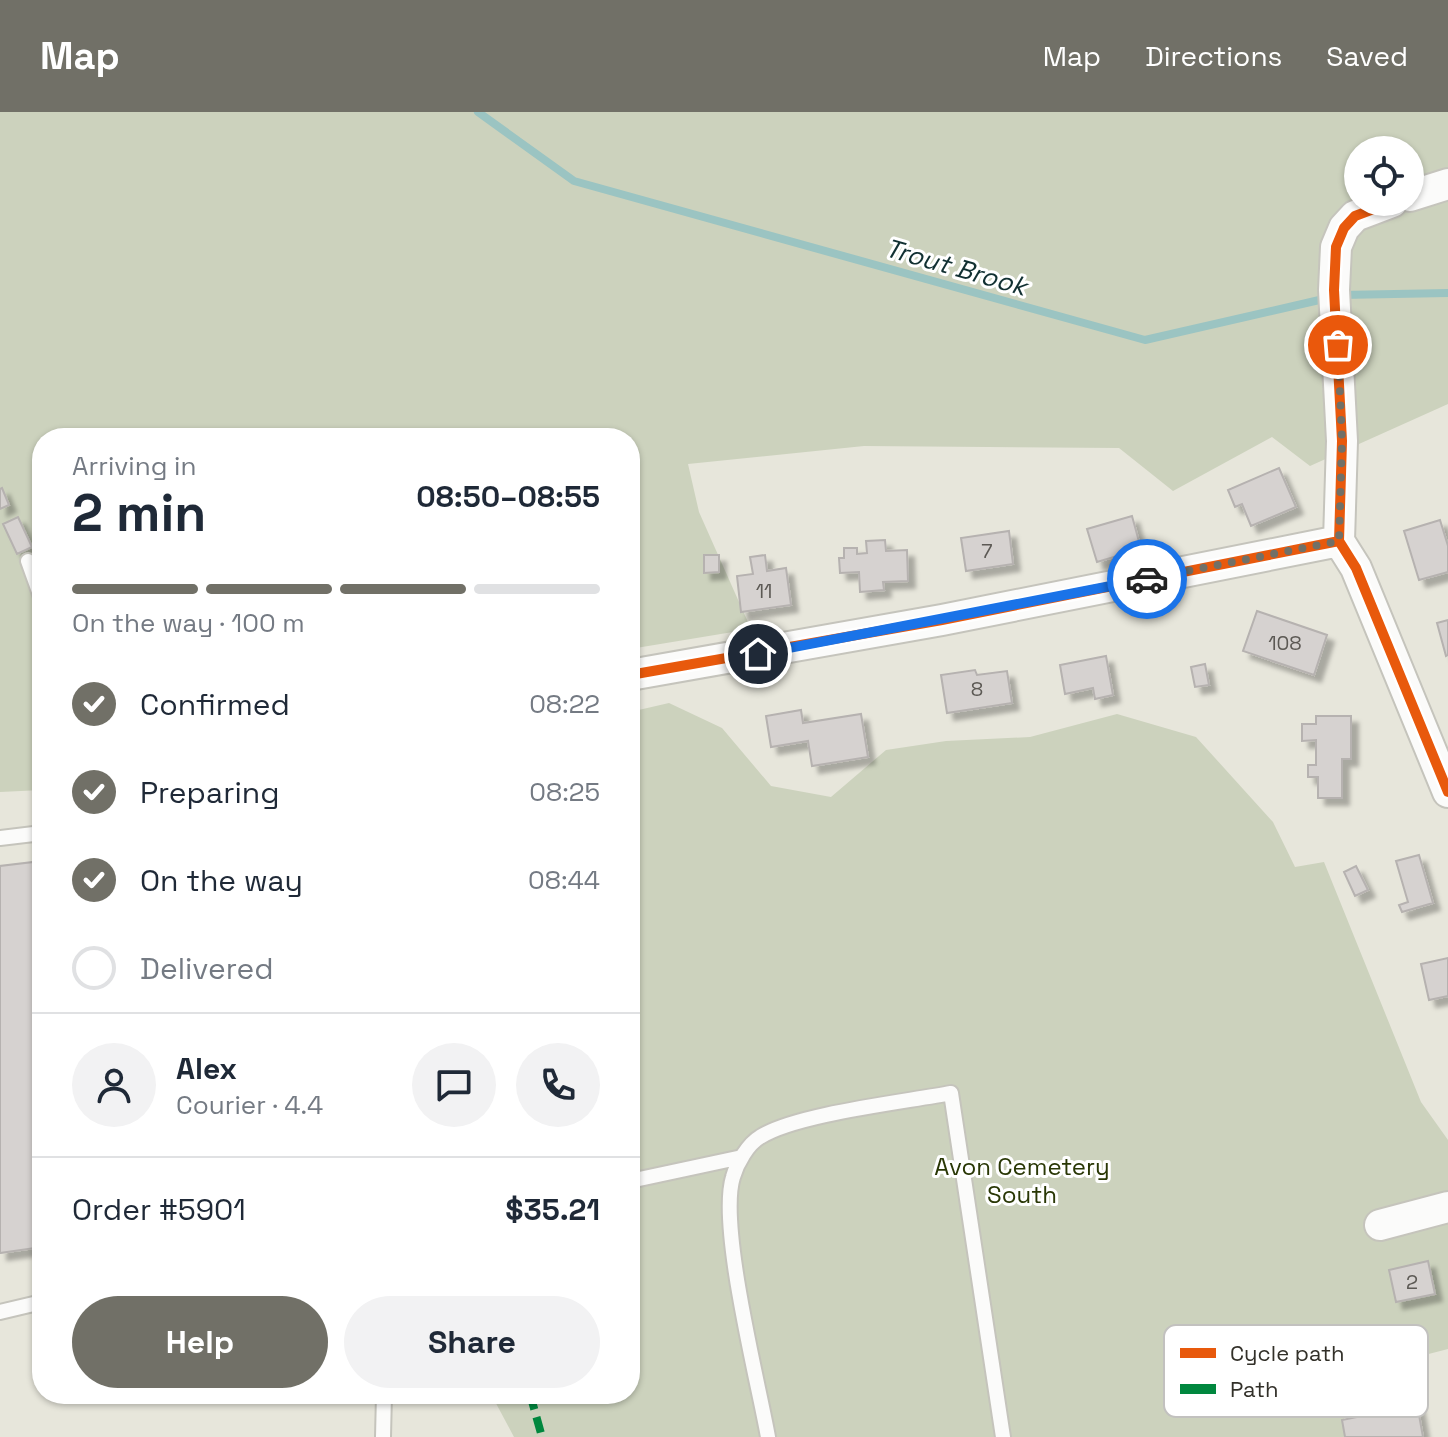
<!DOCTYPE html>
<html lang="en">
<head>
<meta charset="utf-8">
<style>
	body { margin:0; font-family:"Space Grotesk",sans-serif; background:#f2f2f3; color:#1f2937; height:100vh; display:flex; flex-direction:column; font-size:30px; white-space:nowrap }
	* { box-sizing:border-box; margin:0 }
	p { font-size:26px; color:#747a83 }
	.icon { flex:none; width:44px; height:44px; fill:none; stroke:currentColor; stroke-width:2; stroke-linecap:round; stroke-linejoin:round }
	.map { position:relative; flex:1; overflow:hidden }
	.details { position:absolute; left:32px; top:316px; width:608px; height:976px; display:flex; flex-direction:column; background:#fff; border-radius:32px; box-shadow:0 2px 6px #0004 }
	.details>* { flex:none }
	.fabs { position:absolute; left:1344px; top:24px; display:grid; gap:16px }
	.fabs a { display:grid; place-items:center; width:80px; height:80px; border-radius:50%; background:#fff; box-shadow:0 2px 6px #0004; font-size:40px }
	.pin { position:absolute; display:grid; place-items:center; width:68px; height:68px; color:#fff; margin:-34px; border:4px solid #fff; border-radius:50%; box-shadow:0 2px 8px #0007 }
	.courier { position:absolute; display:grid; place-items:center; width:80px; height:80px; margin:-40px; border:6px solid #1a73e8; border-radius:50%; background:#fff; color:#222; box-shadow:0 2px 10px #0007 }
	.head em { font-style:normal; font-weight:700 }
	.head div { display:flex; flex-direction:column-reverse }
	.head { display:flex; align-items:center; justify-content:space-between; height:136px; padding:0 40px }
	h1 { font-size:52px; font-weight:700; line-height:60px }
	.bar { display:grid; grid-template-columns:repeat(4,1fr); gap:12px 8px; align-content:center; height:96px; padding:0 40px }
	.bar i { height:10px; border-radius:6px; background:#e0e1e3 }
	.bar .selected { background:#717067 }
	.bar p { grid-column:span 4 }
	.line { display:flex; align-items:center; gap:20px; padding:0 40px; border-top:2px solid #e0e1e3 }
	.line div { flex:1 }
	.round { display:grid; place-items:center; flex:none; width:84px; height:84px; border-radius:42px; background:#f2f2f3 }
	ol { padding:0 40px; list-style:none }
	li { display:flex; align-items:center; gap:24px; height:88px }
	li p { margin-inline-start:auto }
	li .icon { padding:8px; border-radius:50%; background:#717067; color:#fff; stroke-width:4 }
	li:last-child { color:#747a83 }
	li i { width:44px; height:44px; border:4px solid #e0e1e3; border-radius:50% }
	.action { display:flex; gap:16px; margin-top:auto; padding:16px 40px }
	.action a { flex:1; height:92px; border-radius:48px; background:#717067; color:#fff; font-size:32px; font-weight:700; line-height:92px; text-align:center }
	.action a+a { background:#f2f2f3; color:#1f2937 }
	header { display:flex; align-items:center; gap:48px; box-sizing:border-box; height:112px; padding:0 40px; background:#717067; color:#fff }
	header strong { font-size:38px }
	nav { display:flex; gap:44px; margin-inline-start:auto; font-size:28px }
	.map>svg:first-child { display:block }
</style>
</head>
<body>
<header>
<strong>Map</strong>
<nav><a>Map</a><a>Directions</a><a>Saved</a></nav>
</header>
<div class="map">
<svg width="1448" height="1325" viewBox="0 0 1448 1325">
	<defs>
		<filter id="shadow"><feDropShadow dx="7" dy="7" stdDeviation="2" flood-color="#0004"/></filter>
	</defs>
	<rect width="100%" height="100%" fill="#e7e6db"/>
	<path fill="#ccd2bd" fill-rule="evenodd" d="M0,0h1448v292l-138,62 -38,-29 -99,54 -54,-43 -255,-2 -176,18 11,48 52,117 -121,20v-211h-588v352l-42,2zM1358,38h52v52h-52z
		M669,591l53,25 49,58 60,11 55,-47 60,-9 84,-4 87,-23 79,23 77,85 22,45 29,-5 97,240 27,38v209l-66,17 -48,-15 13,86h-833l-23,-43h139v-682z"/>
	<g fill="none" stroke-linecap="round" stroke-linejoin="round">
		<path stroke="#9bc4c2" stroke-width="8" d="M478,0l96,69 571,159 183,-42
			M1341,183l107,-2"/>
	</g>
	<path fill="#d6d2d0" stroke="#b6b2b0" stroke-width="2" filter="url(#shadow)" d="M1279,356l17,39 -45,19 -9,-22 -7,3 -7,-17z
		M2,376l7,17 -9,4v-20z
		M1132,404l9,33 -44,13 -10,-33z
		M18,405l14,30 -15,7 -14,-30z
		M1440,408l8,26v26l-29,8 -15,-49z
		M1009,419l4,33 -47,7 -5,-33z
		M885,428l1,11 21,-1 1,31 -25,1 1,8 -24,2 -1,-20 -19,1 -1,-15h5v-10h13v6l10,-1 -1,-12z
		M704,443h15v17l-15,1z
		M765,443l2,16 19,-3 5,37 -50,7 -4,-36 16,-2 -3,-17z
		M1257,499l70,24 -13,40 -71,-24z
		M1448,508v35l-2,1 -9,-33z
		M1106,544l7,39 -18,4 -2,-11 -28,6 -5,-29z
		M1205,552l4,21 -14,2 -4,-20z
		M975,558l2,5 30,-4 5,32 -65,10 -6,-38z
		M801,598l2,13 58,-9 7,43 -56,9 -4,-25 -37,6 -5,-31z
		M1316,604h35v43h-9v39h-24v-21h-10v-12h8v-25l-14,1v-17h14z
		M1419,743l14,48 -31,9 -3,-7 9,-3 -12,-41z
		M42,749v386l-42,6v-387z
		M1356,754l12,24 -13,6 -11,-24z
		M1448,846v38l-19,4 -8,-36z
		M1428,1149l7,33 -39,8 -7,-32z
		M1412,1264l11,61h-78l-3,-17 20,-4 -6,-30z"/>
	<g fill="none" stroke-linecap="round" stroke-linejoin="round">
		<defs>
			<path id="service" d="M28,449l14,39
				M0,726l42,-5
				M630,1069l112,-24
				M0,1200l42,-10
				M383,1325l1,-43
				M768,1325c-10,-56 -50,-212 -35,-260 4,-14 15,-33 27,-40 36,-23 144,-35 191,-44l52,344"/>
			<path id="minor" d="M1410,84l38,-12
				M1392,90l-37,14 -11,12 -8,19 -2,43 8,151 -3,100 17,27 92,224
				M630,563l312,-55 397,-79
				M1380,1113l68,-18"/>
		</defs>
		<use href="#service" stroke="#c5c4bc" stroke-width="18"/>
		<use href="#minor" stroke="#c5c4bc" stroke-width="34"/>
		<use href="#service" stroke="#fbfbfa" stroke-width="14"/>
		<use href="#minor" stroke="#fbfbfa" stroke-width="30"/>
		<path stroke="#00873e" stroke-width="8" stroke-dasharray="16 8" stroke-linecap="butt" d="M530,1282l12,43"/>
		<defs>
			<path id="cycleway" d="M1392,90l-37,14 -11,12 -8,19 -2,43 8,151 -3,100 17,27 92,224
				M630,563l312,-55 397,-79"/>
		</defs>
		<use href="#cycleway" stroke="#fff" stroke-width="15"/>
		<use href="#cycleway" stroke="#e8590c" stroke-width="10"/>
	</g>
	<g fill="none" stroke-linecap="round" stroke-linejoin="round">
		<path stroke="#717067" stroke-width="8" stroke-dasharray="0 14.4" d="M1147,467l192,-38 3,-100 -4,-96"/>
		<path stroke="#1a73e8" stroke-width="10" d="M758,542l389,-75"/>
	</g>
	<g text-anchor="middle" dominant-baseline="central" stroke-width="6" stroke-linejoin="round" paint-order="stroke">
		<g font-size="20" fill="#5c5954">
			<text x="987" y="439">7</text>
			<text x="764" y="479">11</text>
			<text x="1285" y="531">108</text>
			<text x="977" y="577">8</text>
			<text x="1412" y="1170">2</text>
		</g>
		<g font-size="24" fill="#293705" stroke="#fff">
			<text x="1022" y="1054">Avon Cemetery<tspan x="1022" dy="28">South</tspan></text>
		</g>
		<g font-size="26" font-style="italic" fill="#113032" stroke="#fff">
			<text transform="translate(956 155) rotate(16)">Trout Brook</text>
		</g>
	</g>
	<rect x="1164" y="1213" width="264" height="92" rx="12" fill="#fff" stroke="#c2c1bf" stroke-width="2"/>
	<rect x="1180" y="1236" width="36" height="10" fill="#e8590c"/>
	<rect x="1180" y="1272" width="36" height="10" fill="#00873e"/>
	<g font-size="22" fill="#323029">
		<text x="1230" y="1249">Cycle path</text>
		<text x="1230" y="1285">Path</text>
	</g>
</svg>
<div class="fabs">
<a><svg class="icon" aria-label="locate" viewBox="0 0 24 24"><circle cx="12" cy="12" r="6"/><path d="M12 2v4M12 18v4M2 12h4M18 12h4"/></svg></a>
</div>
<div class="pin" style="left:1338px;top:233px;background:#ea580c"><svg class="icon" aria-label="bag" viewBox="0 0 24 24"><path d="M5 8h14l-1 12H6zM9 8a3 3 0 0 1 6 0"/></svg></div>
<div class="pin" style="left:758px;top:542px;background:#1f2937"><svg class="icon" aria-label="home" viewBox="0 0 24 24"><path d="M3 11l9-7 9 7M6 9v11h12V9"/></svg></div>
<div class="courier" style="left:1147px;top:467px"><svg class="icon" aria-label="car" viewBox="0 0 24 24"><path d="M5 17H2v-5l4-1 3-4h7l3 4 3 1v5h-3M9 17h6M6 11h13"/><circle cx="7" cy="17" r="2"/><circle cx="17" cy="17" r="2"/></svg></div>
<section class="details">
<div class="head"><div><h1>2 min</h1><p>Arriving in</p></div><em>08:50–08:55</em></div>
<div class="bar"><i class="selected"></i><i class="selected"></i><i class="selected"></i><i></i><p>On the way · 100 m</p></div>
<ol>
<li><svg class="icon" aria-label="check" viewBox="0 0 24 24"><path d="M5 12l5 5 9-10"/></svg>Confirmed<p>08:22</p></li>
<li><svg class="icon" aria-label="check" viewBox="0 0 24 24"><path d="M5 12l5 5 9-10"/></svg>Preparing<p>08:25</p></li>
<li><svg class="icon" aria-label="check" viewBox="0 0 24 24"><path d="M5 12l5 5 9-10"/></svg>On the way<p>08:44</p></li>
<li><i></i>Delivered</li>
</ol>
<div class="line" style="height:144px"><a class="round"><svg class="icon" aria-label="person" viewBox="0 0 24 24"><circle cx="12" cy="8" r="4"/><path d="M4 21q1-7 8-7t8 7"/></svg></a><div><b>Alex</b><p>Courier · 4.4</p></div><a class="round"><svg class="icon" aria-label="chat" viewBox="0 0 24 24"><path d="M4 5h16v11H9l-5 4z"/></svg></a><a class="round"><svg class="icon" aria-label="phone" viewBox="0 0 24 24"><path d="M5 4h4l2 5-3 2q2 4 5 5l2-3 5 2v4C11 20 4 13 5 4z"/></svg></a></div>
<div class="line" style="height:104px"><div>Order #5901</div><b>$35.21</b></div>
<div class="action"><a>Help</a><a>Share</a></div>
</section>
</div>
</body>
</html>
